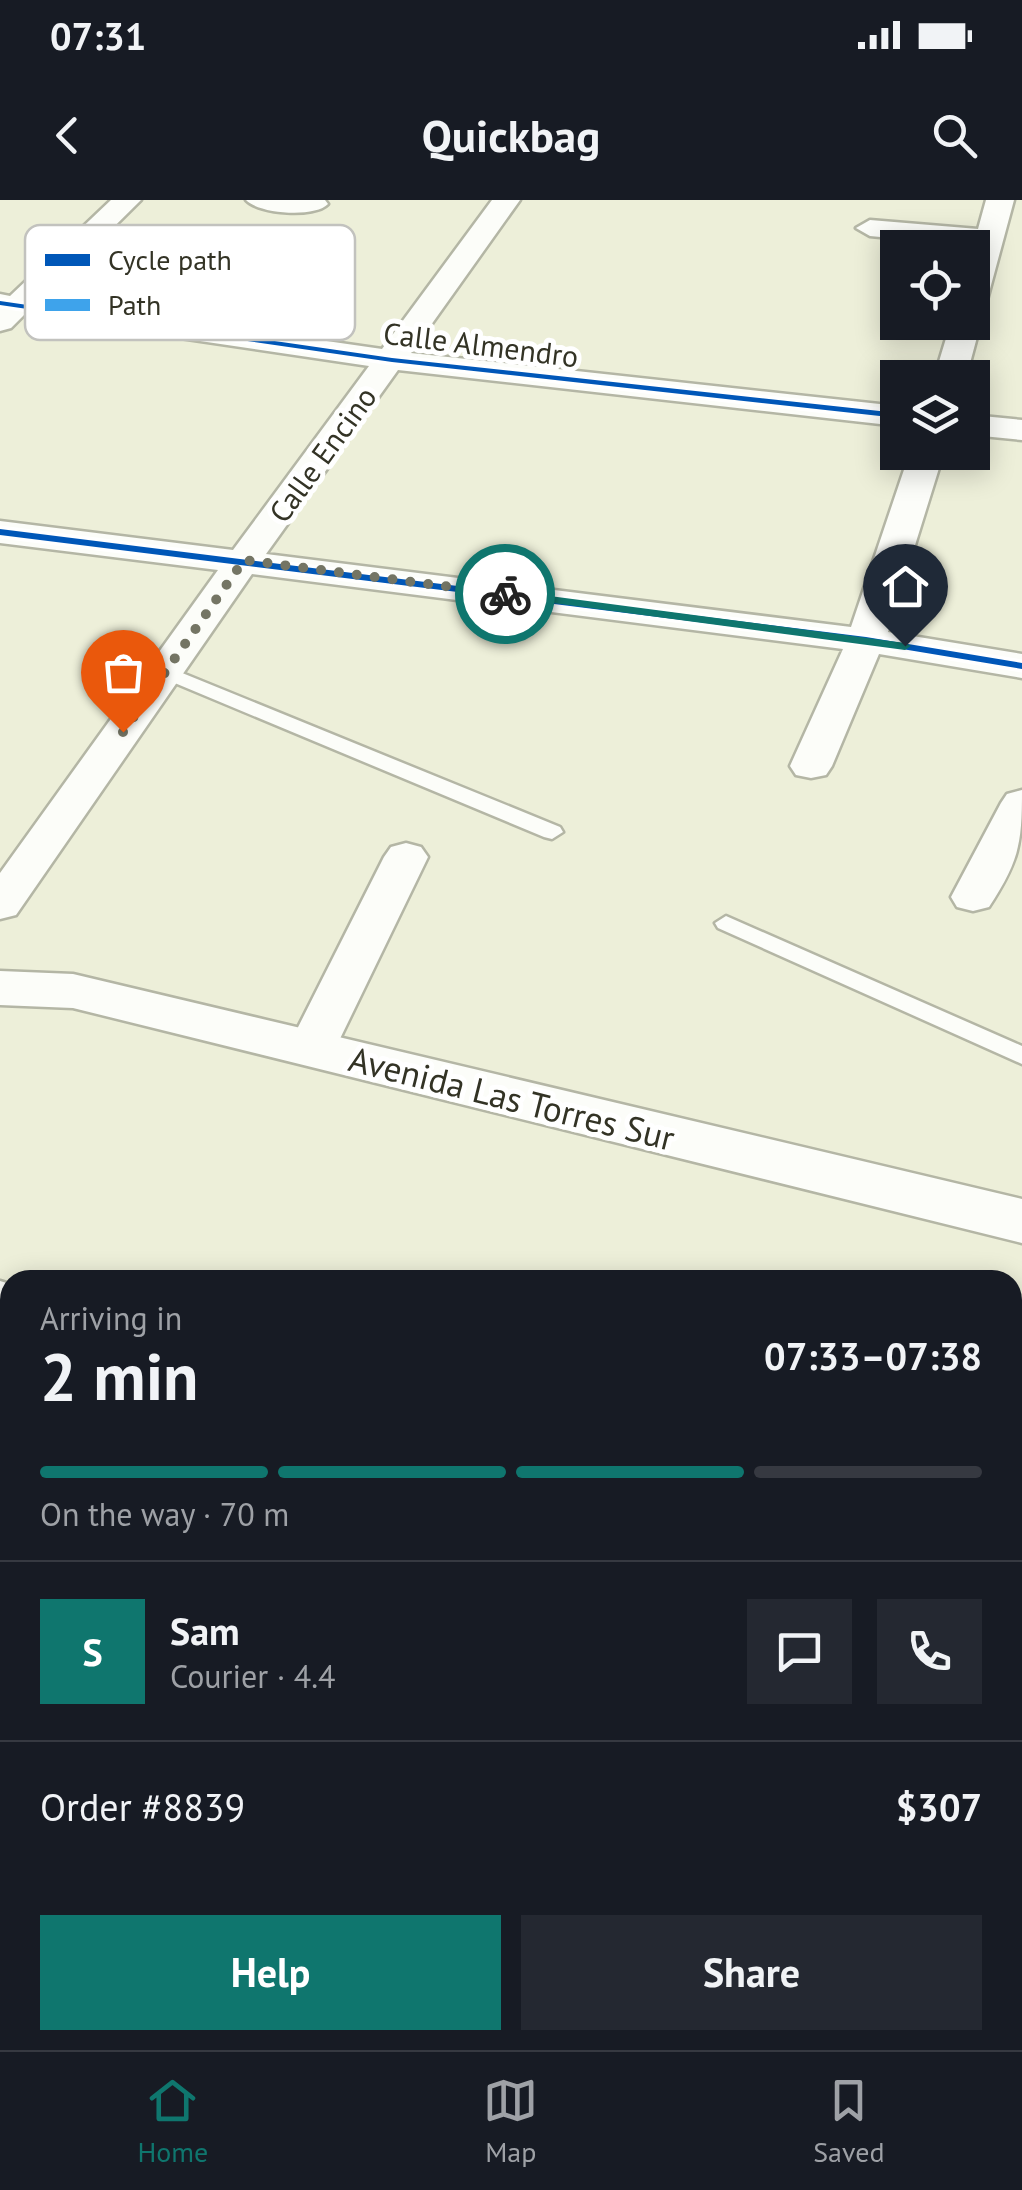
<!DOCTYPE html>
<html lang="en">
<head>
<meta charset="utf-8">
<style>
	body { margin:0; font-family:"PT Sans",sans-serif; background:#242831; color:#f1f3f6; height:100vh; display:flex; flex-direction:column; font-size:38px; white-space:nowrap }
	* { box-sizing:border-box; margin:0 }
	p { font-size:32px; color:#9ea1a6 }
	.icon { flex:none; width:55px; height:55px; fill:none; stroke:currentColor; stroke-width:2; stroke-linecap:round; stroke-linejoin:round }
	.map { position:relative; flex:1; overflow:hidden }
	.panel { position:absolute; left:0px; top:1070px; width:1022px; height:780px; display:flex; flex-direction:column; background:#171b24; border-radius:30px 30px 0 0; box-shadow:0 5px 25px #0003 }
	.panel>* { flex:none }
	.tools { position:absolute; left:880px; top:30px; display:grid; gap:20px }
	.tools a { display:grid; place-items:center; width:110px; height:110px; border-radius:0px; background:#171b24; box-shadow:0 5px 25px #0003; font-size:50px }
	.pin { position:absolute; display:grid; place-items:center; width:85px; height:85px; color:#fff; margin:-102px -42px; border-radius:50% 50% 50% 0; rotate:-45deg; box-shadow:0 0 10px #0007 }
	.pin .icon { rotate:45deg }
	.courier { position:absolute; display:grid; place-items:center; width:100px; height:100px; margin:-50px; border:8px solid #0f766e; border-radius:50%; background:#fff; color:#222; box-shadow:0 2px 12px #0007 }
	.summary em { font-style:normal; font-weight:700 }
	.summary div { display:flex; flex-direction:column-reverse }
	.summary { display:flex; align-items:center; justify-content:space-between; height:170px; padding:0 40px }
	h1 { font-size:65px; font-weight:700; line-height:75px }
	.bar { display:grid; grid-template-columns:repeat(4,1fr); gap:15px 10px; align-content:center; height:120px; padding:0 40px }
	.bar i { height:12px; border-radius:8px; background:#363941 }
	.bar .active { background:#0f766e }
	.bar p { grid-column:span 4 }
	.line { display:flex; align-items:center; gap:25px; padding:0 40px; border-top:2px solid #363941 }
	.line div { flex:1 }
	.round { display:grid; place-items:center; flex:none; width:105px; height:105px; border-radius:0px; background:#242831 }
	.primary-button { display:flex; gap:20px; margin-top:auto; padding:20px 40px }
	.primary-button a { flex:1; height:115px; border-radius:0px; background:#0f766e; color:#fff; font-size:40px; font-weight:700; line-height:115px; text-align:center }
	.primary-button a+a { background:#242831; color:#f1f3f6 }
	.status { display:flex; justify-content:space-between; align-items:center; height:70px; padding:0 50px; background:#171b24; direction:ltr }
	.status svg { height:28px; fill:currentColor }
	header { display:flex; justify-content:space-between; align-items:center; height:130px; padding:0 40px; background:#171b24; font-size:45px; font-weight:700 }
	.menu { display:flex; justify-content:space-around; align-items:center; height:140px; border-top:2px solid #363941; background:#171b24; font-size:28px; color:#9ea1a6 }
	.menu a { display:grid; justify-items:center; gap:5px }
	.menu .active { color:#0f766e }
	.map>svg:first-child { display:block }
</style>
</head>
<body>
<div class="status"><b>07:31</b><svg viewBox="0 0 49 12"><path d="M0 12V9h3v3zM5 12V6h3v6zM10 12V3h3v9zM15 12V0h3v12zM26 1h20v11H26zM47 4h2v5h-2z"/></svg></div>
<header><svg class="icon" aria-label="back" viewBox="0 0 24 24"><path d="M15 5l-7 7 7 7"/></svg>Quickbag<svg class="icon" aria-label="search" viewBox="0 0 24 24"><circle cx="10" cy="10" r="6"/><path d="M15 15l6 6"/></svg></header>
<div class="map">
<svg width="1022" height="1850" viewBox="0 0 1022 1850">
	<rect width="100%" height="100%" fill="#edefd9"/>
	<g fill="none" stroke-linecap="round" stroke-linejoin="round">
		<defs>
			<path id="service" d="M165,466l395,161 3,5 -11,7 -8,-2 -386,-161 -3,-4z
				M726,716l296,130v18l-304,-136 -3,-5z
				M1022,1218v71l-10,3v-71z
				M1012,1517l10,3v30l-10,-3z"/>
			<path id="pedestrian" d="M254,29l11,6 -4,4 -87,93h-16l-3,-5 3,-5 89,-91z
				M0,1631l10,3v50l-10,-3z"/>
			<path id="minor" d="M111,0h30l-101,100 202,29 58,-69h20l4,6 -53,67 111,16 110,-149h28l-109,153 487,53v20l-500,-56 -132,184 585,73 59,-175h34l-56,180 134,22v24l-143,-24 -47,112 -6,9 -15,3 -15,-3 -6,-9 53,-117 -591,-75 -236,341 -16,4v-46l218,-303 -218,-27v-22l233,29 136,-184 -345,-51 -13,13 -11,3v-37l10,2z
				M246,0h79l3,4c-13,14 -69,10 -82,-4z
				M986,0h28l-27,100 -4,6 -11,3 1,-63 -103,-10 -14,-8 14,-8 108,9z
				M972,115l9,7 -15,56h-32l17,-56h21z
				M972,215l50,5v20l-50,-5z
				M1022,590c0,54 -3,71 -33,117l-16,4 -16,-4 -6,-10 50,-94 6,-9z
				M406,643l15,4 7,10 -93,192 -7,12 -17,5 -17,-5 -7,-12 97,-192 7,-10z
				M10,1449v74l-10,3v-73z"/>
			<path id="secondary" d="M0,771l73,3 949,225v44l-949,-235 -73,-3z
				M0,1081l10,3v46l-10,-3z
				M1012,1369l10,3v60l-10,-3z"/>
			<path id="primary" d="M1022,1587v86l-10,4v-86z
				M866,1840h81l-4,10h-81z"/>
		</defs>
		<use href="#service" stroke="#b4b6a5" stroke-width="5"/>
		<use href="#pedestrian" stroke="#b4b6a5" stroke-width="4"/>
		<use href="#minor" stroke="#b4b6a5" stroke-width="5"/>
		<use href="#secondary" stroke="#b4b6a5" stroke-width="5"/>
		<use href="#primary" stroke="#b4b6a5" stroke-width="5"/>
		<use href="#service" fill="#fcfdf9" fill-rule="evenodd"/>
		<use href="#pedestrian" fill="#fcfdf9" fill-rule="evenodd"/>
		<use href="#minor" fill="#fcfdf9" fill-rule="evenodd"/>
		<use href="#secondary" fill="#fcfdf9" fill-rule="evenodd"/>
		<use href="#primary" fill="#fcfdf9" fill-rule="evenodd"/>
		<path stroke="#3ea3eb" stroke-width="6" stroke-dasharray="12 6" stroke-linecap="butt" d="M166,127l88,-92"/>
		<path stroke="#3ea3eb" stroke-width="12" stroke-dasharray="26 12" stroke-linecap="butt" d="M0,1656l10,3"/>
		<defs>
			<path id="cycleway" d="M0,101l392,57 506,55v5l-506,-56 -392,-57z
				M0,329l866,108 156,26v6l-156,-26 -866,-108z"/>
		</defs>
		<use href="#cycleway" stroke="#fff" stroke-width="7"/>
		<use href="#cycleway" fill="#0057b8" fill-rule="evenodd"/>
	</g>
	<path fill="#0f766e" d="M505,390l400,53 6,3 -6,4 -404,-54z"/>
	<g fill="none" stroke-linecap="round" stroke-linejoin="round">
		<path stroke="#747564" stroke-width="10" stroke-dasharray="0 18" d="M123,532l121,-172 261,34"/>
	</g>
	<g text-anchor="middle" dominant-baseline="central" stroke-width="10" stroke-linejoin="round" paint-order="stroke">
		<g font-size="30" fill="#333325" stroke="#fff">
			<text transform="translate(481 144) rotate(7)">Calle Almendro</text>
			<text transform="translate(322 254) rotate(-54)">Calle Encino</text>
		</g>
		<g font-size="35" fill="#333325" stroke="#fff">
			<text transform="translate(512 898) rotate(14)">Avenida Las Torres Sur</text>
		</g>
	</g>
	<rect x="25" y="25" width="330" height="115" rx="15" fill="#fff" stroke="#c2c2be" stroke-width="2.5"/>
	<rect x="45" y="54" width="45" height="12" fill="#0057b8"/>
	<rect x="45" y="99" width="45" height="12" fill="#3ea3eb"/>
	<g font-size="28" fill="#333325">
		<text x="108" y="70">Cycle path</text>
		<text x="108" y="115">Path</text>
	</g>
</svg>
<div class="tools">
<a><svg class="icon" aria-label="locate" viewBox="0 0 24 24"><circle cx="12" cy="12" r="6"/><path d="M12 2v4M12 18v4M2 12h4M18 12h4"/></svg></a>
<a><svg class="icon" aria-label="layers" viewBox="0 0 24 24"><path d="M12 4l9 5-9 5-9-5zM3 14l9 5 9-5"/></svg></a>
</div>
<div class="pin" style="left:123px;top:532px;background:#ea580c"><svg class="icon" aria-label="bag" viewBox="0 0 24 24"><path d="M5 8h14l-1 12H6zM9 8a3 3 0 0 1 6 0"/></svg></div>
<div class="pin" style="left:905px;top:446px;background:#1f2937"><svg class="icon" aria-label="home" viewBox="0 0 24 24"><path d="M3 11l9-7 9 7M6 9v11h12V9"/></svg></div>
<div class="courier" style="left:505px;top:394px"><svg class="icon" aria-label="bike" viewBox="0 0 24 24"><circle cx="6" cy="16" r="4"/><circle cx="18" cy="16" r="4"/><path d="M6 16l4-8h5l3 8M10 8l3 8H6M13 5h3"/></svg></div>
<section class="panel">
<div class="summary"><div><h1>2 min</h1><p>Arriving in</p></div><em>07:33–07:38</em></div>
<div class="bar"><i class="active"></i><i class="active"></i><i class="active"></i><i></i><p>On the way · 70 m</p></div>
<div class="line" style="height:180px"><b class="round" style="background:#0f766e;color:#fff">S</b><div><b>Sam</b><p>Courier · 4.4</p></div><a class="round"><svg class="icon" aria-label="chat" viewBox="0 0 24 24"><path d="M4 5h16v11H9l-5 4z"/></svg></a><a class="round"><svg class="icon" aria-label="phone" viewBox="0 0 24 24"><path d="M5 4h4l2 5-3 2q2 4 5 5l2-3 5 2v4C11 20 4 13 5 4z"/></svg></a></div>
<div class="line" style="height:130px"><div>Order #8839</div><b>$307</b></div>
<div class="primary-button"><a>Help</a><a>Share</a></div>
</section>
</div>
<nav class="menu">
<a class="active"><svg class="icon" aria-label="home" viewBox="0 0 24 24"><path d="M3 11l9-7 9 7M6 9v11h12V9"/></svg>Home</a>
<a><svg class="icon" aria-label="map" viewBox="0 0 24 24"><path d="M3 6l6-2 6 2 6-2v14l-6 2-6-2-6 2zM9 4v14M15 6v14"/></svg>Map</a>
<a><svg class="icon" aria-label="saved" viewBox="0 0 24 24"><path d="M7 4h10v16l-5-4-5 4z"/></svg>Saved</a>
</nav>
</body>
</html>
